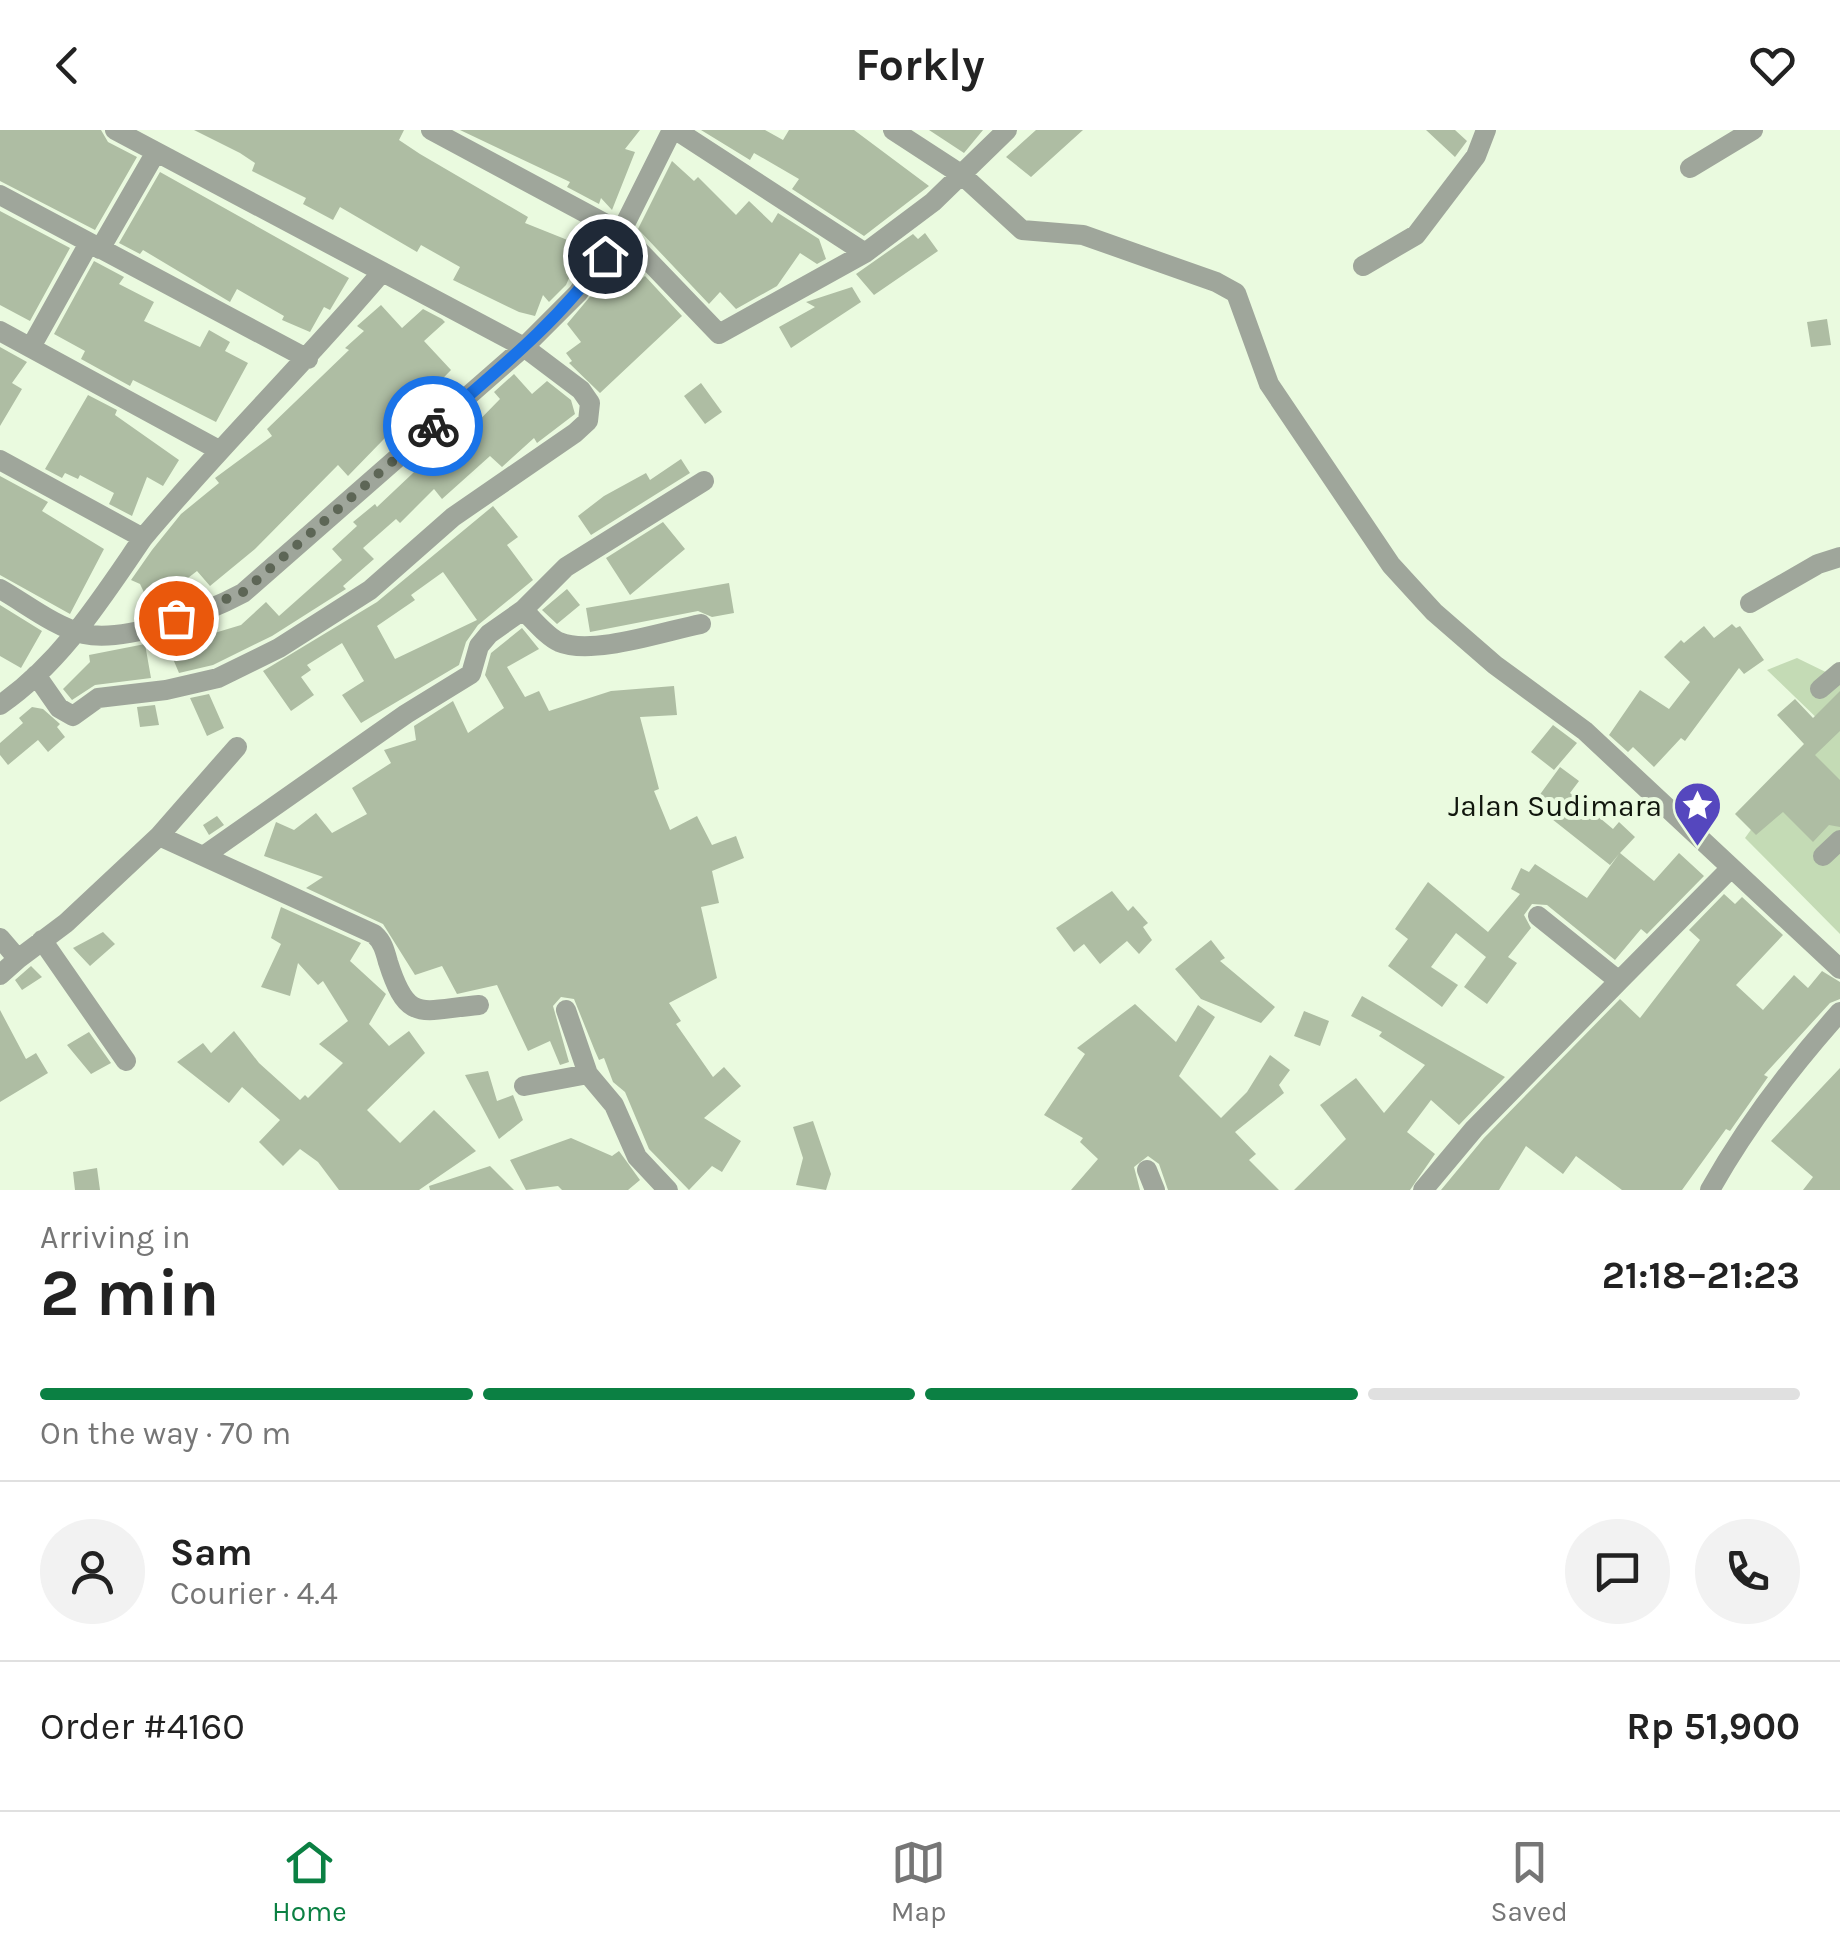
<!DOCTYPE html>
<html lang="en">
<head>
<meta charset="utf-8">
<style>
	body { margin:0; font-family:Karla,sans-serif; background:#f2f2f2; color:#222; height:100vh; display:flex; flex-direction:column; font-size:38px; white-space:nowrap }
	* { box-sizing:border-box; margin:0 }
	p { font-size:32px; color:#767676 }
	.icon { flex:none; width:55px; height:55px; fill:none; stroke:currentColor; stroke-width:2; stroke-linecap:round; stroke-linejoin:round }
	.map { position:relative; height:1060px; overflow:hidden }
	.sheet { display:flex; flex-direction:column; background:#fff; flex:1 }
	.sheet>* { flex:none }
	.pin { position:absolute; display:grid; place-items:center; width:85px; height:85px; color:#fff; margin:-42px; border:5px solid #fff; border-radius:50%; box-shadow:0 2px 10px #0007 }
	.courier { position:absolute; display:grid; place-items:center; width:100px; height:100px; margin:-50px; border:8px solid #1a73e8; border-radius:50%; background:#fff; color:#222; box-shadow:0 2px 12px #0007 }
	.summary em { font-style:normal; font-weight:700 }
	.summary div { display:flex; flex-direction:column-reverse }
	.summary { display:flex; align-items:center; justify-content:space-between; height:170px; padding:0 40px }
	h1 { font-size:65px; font-weight:700; line-height:75px }
	.bar { display:grid; grid-template-columns:repeat(4,1fr); gap:15px 10px; align-content:center; height:120px; padding:0 40px }
	.bar i { height:12px; border-radius:8px; background:#e0e0e0 }
	.bar .selected { background:#0b8043 }
	.bar p { grid-column:span 4 }
	.line { display:flex; align-items:center; gap:25px; padding:0 40px; border-top:2px solid #e0e0e0 }
	.line div { flex:1 }
	.round { display:grid; place-items:center; flex:none; width:105px; height:105px; border-radius:52px; background:#f2f2f2 }
	header { display:flex; justify-content:space-between; align-items:center; height:130px; padding:0 40px; background:#fff; font-size:45px; font-weight:700 }
	.menu { display:flex; justify-content:space-around; align-items:center; height:140px; border-top:2px solid #e0e0e0; background:#fff; font-size:28px; color:#767676 }
	.menu a { display:grid; justify-items:center; gap:5px }
	.menu .selected { color:#0b8043 }
	.map>svg:first-child { display:block }
</style>
</head>
<body>
<header><svg class="icon" aria-label="back" viewBox="0 0 24 24"><path d="M15 5l-7 7 7 7"/></svg>Forkly<svg class="icon" aria-label="heart" viewBox="0 0 24 24"><path d="M12 20l-8-8c-3-5 5-10 8-4 3-6 11-1 8 4z"/></svg></header>
<div class="map">
<svg width="1840" height="1060" viewBox="0 0 1840 1060">
	<rect width="100%" height="100%" fill="#eafadf"/>
	<path fill="#c4dbb5" d="M1797,528l43,21v255l-95,-96 80,-112 -58,-56z"/>
	<path fill="#aebda3" fill-rule="evenodd" d="M0,0h101l7,12 29,15 -42,73 -95,-49z
		M194,0h210l-5,10 21,14 108,63 -3,6 50,20 -5,14 7,3 -11,25 -17,17 -6,-7 -8,21 -16,-4 -66,-32 7,-13 -39,-22 -4,7 -77,-45 -7,13 -30,-16 3,-6 -54,-27 3,-8 -15,-10z
		M460,0h180l-15,19 10,3 -23,58 -11,-12 -2,6 -32,-17 3,-5z
		M701,0h64l18,10 6,-10h65l75,56 -65,50 -72,-47 7,-10 -45,-26 -4,7z
		M929,0h54l-19,23z
		M1036,0h47l-52,47 -25,-20z
		M1426,0h29l12,11 -12,16z
		M672,31l22,20 4,-4 38,38 13,-14 23,22 6,-10 41,26 7,20 -9,5 -17,-11 -23,33 -41,23 -16,-17 -11,12 -71,-75z
		M160,42l189,106 -19,32 -6,-3 -14,25 -28,-12 2,-4 -47,-27 -7,13 -87,-52 -3,4 -21,-11z
		M0,81l70,37 -40,73 -30,-16z
		M925,103l13,18 -64,44 -18,-21 57,-40 5,5z
		M94,131l30,16 -5,7 35,18 -10,19 56,26 9,-17 21,12 -5,9 23,12 -32,59 -83,-42 -3,6 -49,-27 4,-8 -31,-17z
		M615,137l18,19 12,-10 37,40 -82,77 -31,-30 3,-2 -6,-8 15,-11 -14,-18z
		M852,157l9,15 -70,46 -12,-21 36,-20 -9,-5z
		M381,175l21,23 21,-19 19,10 3,3 -21,19 27,29 -103,106 -10,-11 -83,84 -45,37 -13,-15 -22,17 -6,-7 -21,20 -8,-17 -9,-4 21,-30 29,-36 38,-31 -4,-5 57,-42 -5,-7 82,-79 -4,-2 19,-17 -7,-5z
		M1827,189l4,26 -20,2 -4,-25z
		M0,217l27,15 -15,21 10,6 -22,37z
		M514,244l18,20 15,-13 24,19 4,14 -38,29 -3,-5 -32,29 -12,-11 -48,43 -8,-10 -34,34 -4,-4 -33,29 11,11 -31,27 3,3 -74,47 -59,29 -34,8 -11,-26 73,-22 25,-23 13,14 63,-56 -10,-11 25,-23 -4,-4 22,-18 2,3 71,-67 6,6 46,-47 -6,-7z
		M701,253l21,29 -17,12 -21,-28z
		M88,265l29,15 -2,5 64,45 -16,26 -16,-9 -15,39 -23,-12 5,-11 -34,-18 -2,4 -13,-6 -3,5 -17,-9z
		M681,329l9,14 -99,62 -13,-19 26,-20 42,-23 4,7z
		M0,346l48,26 -6,9 62,38 -34,65 -70,-39z
		M493,376l25,31 -11,8 26,35 -55,45 -12,17 -7,23 -98,58 -19,-28 22,-14 -22,-38 -35,22 4,5 -10,7 13,18 -23,16 -28,-40 114,-69zM443,442l34,48 -82,39 -18,-33 38,-26 -4,-5z
		M663,392l22,27 -55,46 -24,-37z
		M729,453l5,30 -22,4 -14,-6 -108,21 -4,-24z
		M567,459l13,16 -23,19 -15,-14z
		M0,475l42,26 -21,37 -21,-12z
		M1732,494l4,4 4,-2 24,34 -20,14 -5,-6 -54,73 -4,-3 -27,29 -21,-20 -5,5 -19,-17 31,-45 29,19 21,-27 -26,-25 17,-17 3,3 20,-17 10,12z
		M522,498l17,21 -32,18 18,30 14,-6 10,20 62,-20 63,-5 3,29 -37,2 19,72 -5,2 16,39 27,-14 15,29 24,-9 8,22 -32,13 7,32 -18,4 16,71 -48,25 12,18 -5,3 37,53 11,-10 17,19 -37,32 37,23 -19,31 -10,-6 -23,24 -40,-41 -24,-57 -12,-10 -9,-24 -5,2 -4,-9 -21,-52 -13,-2 -8,9 16,56 -9,3 -10,-24 -22,10 -31,-66 -40,9 -15,-28 -27,9 -32,-51 -77,-36 17,-11 -59,-21 12,-34 18,8 22,-17 16,20 35,-19 -15,-26 39,-25 -7,-13 32,-10 -2,-14 39,-25 15,32 36,-25 -19,-33 6,-22z
		M145,514l6,34 -56,7 -23,15 -9,-11 27,-27 -1,-7z
		M1840,561v40l-25,24 25,25v47l-11,-2 -16,17 -30,-30 -27,23 -21,-21 69,-70 -27,-29 18,-16 18,19z
		M209,564l15,34 -17,8 -17,-38z
		M155,575l4,20 -19,2 -3,-20z
		M32,577l11,2 17,15 -3,3 8,10 -17,15 -10,-12 -30,25 -8,-10v-12l23,-20 -4,-5z
		M1553,595l24,18 -23,27 -23,-18z
		M1560,637l19,14 -9,12 43,36 6,-7 16,15 -15,16 34,28 25,-28 25,23 -57,58 -6,-5 -26,31 -68,-55 -15,-1 -8,11 7,13 -23,29 9,6 -30,41 -23,-17 22,-30 -30,-24 -25,34 27,18 -16,22 -54,-41 20,-27 -13,-10 33,-47 60,50 32,-38 -9,-5 10,-21 8,4 6,-8 52,34 32,-44 -9,11 -77,-61z
		M217,686l7,9 -15,10 -6,-10z
		M1112,761l16,20 5,-5 15,17 -5,4 9,13 -13,14 -12,-13 -27,23 -16,-20 -10,8 -18,-24z
		M1724,764l11,10 7,-7 41,38 -47,50 27,25 31,-35 14,13 14,-17 18,11v17l-10,4 -66,72 4,2 -38,54 -4,-2 -44,61h-60l-46,-34 -13,18 -37,-28 -27,44h-58l43,-52 136,-139 20,19 60,-78 -11,-10z
		M281,777l80,36 -11,18 36,33 -17,30 20,22 20,-15 16,22 -58,57 33,33 34,-33 42,41 -57,39h-80l-21,-28 -18,-13 -17,17 -24,-24 21,-22 -38,-33 -13,16 -52,-41 26,-19 8,10 23,-22 25,32 41,37 5,-5 3,3 35,-35 -24,-19 29,-23 -25,-40 -5,4 -20,-22 -8,33 -29,-9 20,-43 -10,-6z
		M103,802l12,12 -25,22 -17,-18z
		M1211,810l14,18 -5,3 55,46 -14,16 -60,-24 -26,-30z
		M31,836l11,11 -20,13 -7,-10z
		M1362,866l143,81 -46,48 -28,-25 -24,32 28,22 -25,36h-116l52,-51 -26,-34 36,-27 28,35 41,-48 -46,-29 3,-4 -31,-16z
		M1135,874l41,38 22,-37 17,12 -36,59 42,42 26,-26 23,-37 20,15 -11,15 5,8 -49,39 21,22 -7,6 30,30h-111l-9,-26 -11,-8 -14,11 6,23h-69l27,-31 -18,-17 3,-4 -39,-23 41,-61 -8,-6z
		M0,880l26,49 10,-6 12,20 -48,29z
		M1304,881l25,10 -9,25 -26,-10z
		M89,902l22,31 -20,11 -24,-29z
		M1840,938v122h-37l10,-13 -42,-36z
		M488,941l9,30 16,-6 10,25 -24,19 -34,-64z
		M813,991l18,53 -5,16 -30,-5 7,-27 -10,-31z
		M571,1008l41,18 7,-5 21,29 -12,10h-66l-4,-4 -32,4 -16,-30z
		M490,1036l24,24h-84l-1,-4z
		M97,1038l3,22h-25l-2,-18z"/>
	<g fill="none" stroke-linecap="round" stroke-linejoin="round">
		<path stroke="#9fa69b" stroke-width="20" d="M115,0l409,217 54,-54 43,-61 -190,-102
			M672,0l-51,102 98,102 146,-81 68,-51 74,-72
			M676,0l189,123
			M893,0l69,45 60,55 61,5 133,47 20,11 33,91 122,181 43,47 61,53 90,66 255,238
			M1690,38l63,-38
			M0,65l308,164
			M100,119l56,-97
			M1363,136l53,-31 60,-79 10,-26
			M0,201l217,118
			M31,217l58,-104
			M0,330l143,78c77,-92 162,-175 239,-266
			M0,459c25,14 55,38 84,45 41,9 122,-21 159,-41l281,-246 57,43 9,13 -2,18 -13,12 -122,84 -83,73 -91,58 -61,30 -52,12 -68,8 -25,18 -14,-8 -23,-33
			M1750,473l68,-39 22,-7
			M523,480c11,10 23,26 36,32 33,14 106,-11 142,-18
			M1820,559l20,-17
			M0,575c62,-43 101,-106 143,-167
			M159,706l78,-89
			M205,725l201,-141 65,-40 8,-28 10,-12 34,-24 43,-43 138,-86
			M1823,726l17,-16
			M1538,786l81,65 111,-112
			M0,808l18,21 -18,16
			M42,810l84,121
			M18,829l48,-36 93,-87 215,98c9,8 11,17 14,28 20,63 33,48 91,43
			M566,880l22,64 26,31 23,52 31,33
			M524,956l64,-12
			M1147,1040l8,20
			M1423,1060l51,-61 145,-148
			M1710,1060c37,-66 80,-122 130,-178"/>
	</g>
	<g fill="none" stroke-linecap="round" stroke-linejoin="round">
		<path stroke="#5d6656" stroke-width="10" stroke-dasharray="0 18" d="M176,488l66,-25 191,-167"/>
		<path stroke="#1a73e8" stroke-width="12" d="M433,296c61,-53 126,-104 172,-170"/>
	</g>
	<defs>
		<symbol id="sight-pin" viewBox="-11 -11 22 30"><path d="M0 17L-7.5 6A9.5 9.5 0 1 1 7.5 6Z" fill="#5547be" stroke="#eafadf"/><path d="M0-6L1.8-2.2L6-1.7L2.9 1.2L3.7 5.4L0 3.3L-3.7 5.4L-2.9 1.2L-6-1.7L-1.8-2.2Z" fill="#fff"/></symbol>
	</defs>
	<g fill-rule="evenodd">
		<use href="#sight-pin" x="1670" y="648" width="55" height="75"/>
	</g>
	<g text-anchor="middle" dominant-baseline="central" stroke-width="8" stroke-linejoin="round" paint-order="stroke">
		<g font-size="30" fill="#11160d" stroke="#eafadf" text-anchor="end">
			<text x="1662" y="676">Jalan Sudimara</text>
		</g>
	</g>
</svg>
<div class="pin" style="left:176px;top:488px;background:#ea580c"><svg class="icon" aria-label="bag" viewBox="0 0 24 24"><path d="M5 8h14l-1 12H6zM9 8a3 3 0 0 1 6 0"/></svg></div>
<div class="pin" style="left:605px;top:126px;background:#1f2937"><svg class="icon" aria-label="home" viewBox="0 0 24 24"><path d="M3 11l9-7 9 7M6 9v11h12V9"/></svg></div>
<div class="courier" style="left:433px;top:296px"><svg class="icon" aria-label="bike" viewBox="0 0 24 24"><circle cx="6" cy="16" r="4"/><circle cx="18" cy="16" r="4"/><path d="M6 16l4-8h5l3 8M10 8l3 8H6M13 5h3"/></svg></div>
</div>
<section class="sheet">
<div class="summary"><div><h1>2 min</h1><p>Arriving in</p></div><em>21:18–21:23</em></div>
<div class="bar"><i class="selected"></i><i class="selected"></i><i class="selected"></i><i></i><p>On the way · 70 m</p></div>
<div class="line" style="height:180px"><a class="round"><svg class="icon" aria-label="person" viewBox="0 0 24 24"><circle cx="12" cy="8" r="4"/><path d="M4 21q1-7 8-7t8 7"/></svg></a><div><b>Sam</b><p>Courier · 4.4</p></div><a class="round"><svg class="icon" aria-label="chat" viewBox="0 0 24 24"><path d="M4 5h16v11H9l-5 4z"/></svg></a><a class="round"><svg class="icon" aria-label="phone" viewBox="0 0 24 24"><path d="M5 4h4l2 5-3 2q2 4 5 5l2-3 5 2v4C11 20 4 13 5 4z"/></svg></a></div>
<div class="line" style="height:130px"><div>Order #4160</div><b>Rp 51,900</b></div>
</section>
<nav class="menu">
<a class="selected"><svg class="icon" aria-label="home" viewBox="0 0 24 24"><path d="M3 11l9-7 9 7M6 9v11h12V9"/></svg>Home</a>
<a><svg class="icon" aria-label="map" viewBox="0 0 24 24"><path d="M3 6l6-2 6 2 6-2v14l-6 2-6-2-6 2zM9 4v14M15 6v14"/></svg>Map</a>
<a><svg class="icon" aria-label="saved" viewBox="0 0 24 24"><path d="M7 4h10v16l-5-4-5 4z"/></svg>Saved</a>
</nav>
</body>
</html>
